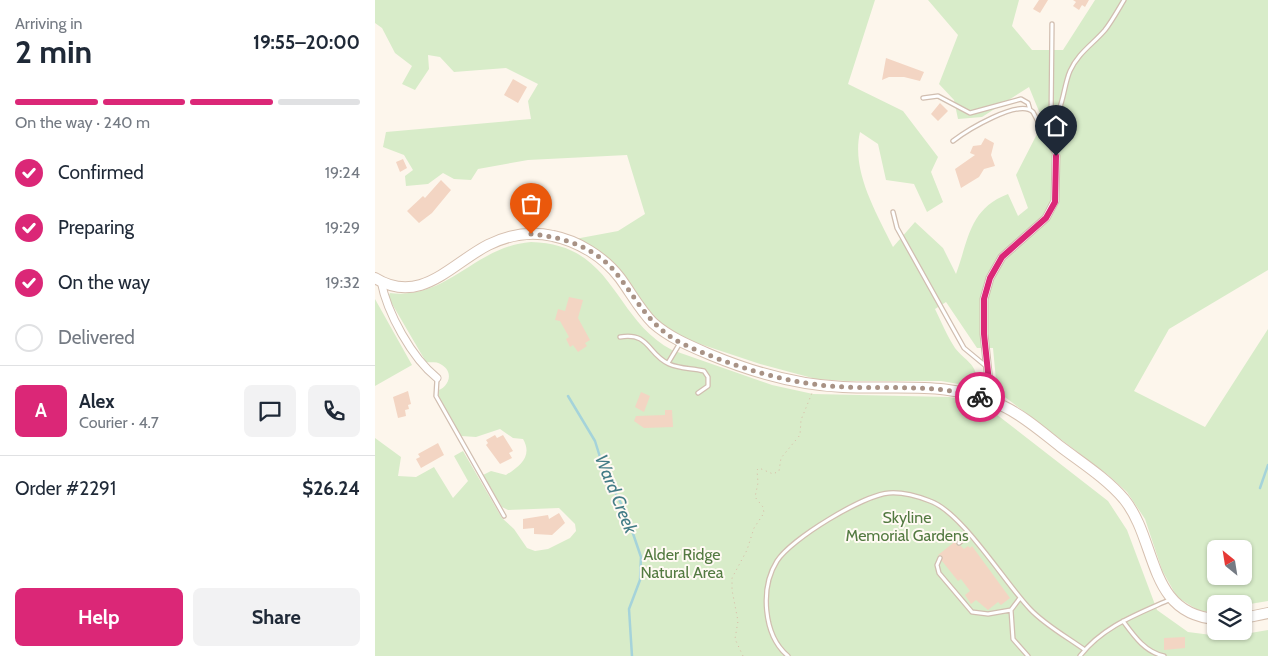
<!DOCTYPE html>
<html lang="en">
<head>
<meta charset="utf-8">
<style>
	body { margin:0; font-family:Cabin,sans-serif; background:#f2f2f3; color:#1f2937; height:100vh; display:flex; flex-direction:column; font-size:19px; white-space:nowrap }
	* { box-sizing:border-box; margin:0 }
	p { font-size:16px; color:#747a83 }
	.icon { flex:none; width:28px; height:28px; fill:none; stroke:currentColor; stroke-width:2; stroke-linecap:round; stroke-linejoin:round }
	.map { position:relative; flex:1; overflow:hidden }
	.sheet { display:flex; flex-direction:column; background:#fff; width:375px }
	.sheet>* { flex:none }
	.needle { width:32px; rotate:330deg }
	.buttons { position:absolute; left:832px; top:540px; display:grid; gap:10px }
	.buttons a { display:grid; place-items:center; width:45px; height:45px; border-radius:8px; background:#fff; box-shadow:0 1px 4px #0004; font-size:25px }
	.pin { position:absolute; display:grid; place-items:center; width:42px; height:42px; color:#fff; margin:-51px -21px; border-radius:50% 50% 50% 0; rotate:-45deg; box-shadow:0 0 5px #0007 }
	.pin .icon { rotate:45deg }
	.courier { position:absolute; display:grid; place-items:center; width:50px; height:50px; margin:-25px; border:4px solid #db2777; border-radius:50%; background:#fff; color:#222; box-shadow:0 1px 6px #0007 }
	.summary em { font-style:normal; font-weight:700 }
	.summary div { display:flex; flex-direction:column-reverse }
	.summary { display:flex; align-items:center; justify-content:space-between; height:85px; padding:0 15px }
	h1 { font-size:32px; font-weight:700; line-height:38px }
	.bar { display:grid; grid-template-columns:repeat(4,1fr); gap:8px 5px; align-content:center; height:60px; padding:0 15px }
	.bar i { height:6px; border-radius:4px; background:#e0e1e3 }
	.bar .active { background:#db2777 }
	.bar p { grid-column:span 4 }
	.line { display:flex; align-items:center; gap:12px; padding:0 15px; border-top:1px solid #e0e1e3 }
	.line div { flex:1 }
	.round { display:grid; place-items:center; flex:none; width:52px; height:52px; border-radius:8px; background:#f2f2f3 }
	ol { padding:0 15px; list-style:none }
	li { display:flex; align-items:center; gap:15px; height:55px }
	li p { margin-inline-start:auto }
	li .icon { padding:5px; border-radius:50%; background:#db2777; color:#fff; stroke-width:4 }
	li:last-child { color:#747a83 }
	li i { width:28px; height:28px; border:2px solid #e0e1e3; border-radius:50% }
	.primary-button { display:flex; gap:10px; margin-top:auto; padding:10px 15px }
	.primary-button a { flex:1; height:58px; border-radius:8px; background:#db2777; color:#fff; font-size:20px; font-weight:700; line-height:58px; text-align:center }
	.primary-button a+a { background:#f2f2f3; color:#1f2937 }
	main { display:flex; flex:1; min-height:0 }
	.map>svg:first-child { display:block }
</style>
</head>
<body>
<main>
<section class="sheet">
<div class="summary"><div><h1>2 min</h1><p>Arriving in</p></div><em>19:55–20:00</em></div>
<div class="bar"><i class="active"></i><i class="active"></i><i class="active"></i><i></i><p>On the way · 240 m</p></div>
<ol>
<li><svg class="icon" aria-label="check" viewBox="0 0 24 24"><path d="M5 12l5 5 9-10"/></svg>Confirmed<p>19:24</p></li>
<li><svg class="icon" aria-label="check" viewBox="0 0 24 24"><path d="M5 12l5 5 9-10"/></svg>Preparing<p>19:29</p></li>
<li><svg class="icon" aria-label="check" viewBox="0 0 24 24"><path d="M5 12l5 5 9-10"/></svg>On the way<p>19:32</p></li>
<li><i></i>Delivered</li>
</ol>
<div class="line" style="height:90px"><b class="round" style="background:#db2777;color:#fff">A</b><div><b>Alex</b><p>Courier · 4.7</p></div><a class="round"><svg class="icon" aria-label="chat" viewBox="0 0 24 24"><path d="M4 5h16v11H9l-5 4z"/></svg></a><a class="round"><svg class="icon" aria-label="phone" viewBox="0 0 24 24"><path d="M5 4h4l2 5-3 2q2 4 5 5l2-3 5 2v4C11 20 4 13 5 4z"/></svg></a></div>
<div class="line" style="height:65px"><div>Order #2291</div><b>$26.24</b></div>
<div class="primary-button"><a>Help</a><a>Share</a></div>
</section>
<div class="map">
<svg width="893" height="656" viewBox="0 0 893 656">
	<rect width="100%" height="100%" fill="#fdf6ec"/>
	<path fill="#d8ecc9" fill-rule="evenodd" d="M0,0h500l-27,84 55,27 35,46 -7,15 12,30 -16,10 -13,-28 -28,-4 -8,-36 -18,-12c-9,39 16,80 33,115l22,-25 28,26 13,26c13,-35 13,-65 52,-80l10,22 10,-8 -12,-33 22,-43 7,-6 -16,-39 -47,30 -24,2 -4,-19 -15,-16 19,-49 -30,-35h91l-7,26 20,24h31l32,-50h173v270l-99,59 -35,62 71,36 63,-98v272l-24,4 -28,-1v6l-15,2 -24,-15 -15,-27 -17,-51 -18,-27 -19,-17 -111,-84 -4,-43h-16l-31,-46 -11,7c6,12 12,27 20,39 11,14 25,17 21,39l-35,-6h-95l-30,-2 -56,-15 -78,-26 -21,-13 -86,-86 43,-8 27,-17 -18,-59 -99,5 -50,9 -7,11 -17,-1 -11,-6 -15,11 -22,2 -1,-10 8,-6 -9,-15 -21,-8 3,-15 145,-13 -3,-18 10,-17 -32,-16 -52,4 -14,-15 -12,-2 1,14 -14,21 -13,-6 10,-18 -17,-13 -13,-25 -7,-5zM841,549h28v27h-28z
		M156,242c84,2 81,76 141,108l100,35 41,9 136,3 11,2 -2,6 38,9 112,87 19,29 30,80 31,22 39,5 41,-7v26h-893v-218l26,19 -3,19 18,1 18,-10 19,31 15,-17 -14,-25 9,-5 39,67 12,11 13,19 8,3 13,-2 22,-11 6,-7 -1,-7 -16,-16 -51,2 -6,-3 -19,-32 8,-4 15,4c14,-9 27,-19 17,-36l-10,-1 -13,-9 -24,8 -15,-1 -26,-45c13,-2 20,-18 7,-26 -5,-4 -11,-2 -16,-3l-38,-65 2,-4c58,7 85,-47 141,-51z
		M0,299l37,66 -37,21z"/>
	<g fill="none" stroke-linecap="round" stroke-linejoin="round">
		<path stroke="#a5d3da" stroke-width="2.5" d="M193,396l27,45 10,32 21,40 15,44 -1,23 -11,29 3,47
			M885,488l8,-23"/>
	</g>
	<path fill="#f3d5c3" d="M664,0h9l-8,13 -7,-4z
		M698,0h16l-4,7 -3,-2 -3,5 -6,-4 3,-4z
		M511,58l38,14 -4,9 -16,-4h-15l-7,3z
		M138,79l14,8 -9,16 -14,-8z
		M565,103l8,8 -10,10 -7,-7z
		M610,138l9,5 -3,12 4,11 -11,3 -5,8 -18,11 -6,-19 20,-14 -5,-2 3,-7 8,-1z
		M28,159l4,9 -7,4 -4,-10z
		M66,180l10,10 -19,23 -13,10 -12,-12 16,-15 2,2z
		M194,297l14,3 -5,18 12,22 -5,3 2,3 -9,6 -5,-7 -3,2 -4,-8 3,-2 -9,-16 -5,-1 3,-11 7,2z
		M33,391l3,13 -3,1 1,4 -4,1 1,6 -8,2 -5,-21z
		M266,392l9,4 -6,16 -9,-5z
		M290,410h7l1,17 -29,1 -10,-7 2,-5 29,-1z
		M120,435l2,3 6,-3 10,16 -4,2 3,5 -12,6 -14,-19 2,-2 -2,-3z
		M63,443l6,12 -23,13 -5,-9 4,-2 -2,-3z
		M184,513l6,10 -13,12 -18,-1v-6l-11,1v-10l25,-4 1,4z
		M582,540l-1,5 5,1 3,3 4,-3 2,2 2,-2 38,52 -9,7 -3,-3 -10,8 -12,-10 -5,4 -6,-9 5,-4 -9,-12 -3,2 -16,-20v-5l-4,-1z
		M810,637v11l-21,2v-12z"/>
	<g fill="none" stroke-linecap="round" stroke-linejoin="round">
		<defs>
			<path id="service" d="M677,24l-1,98 5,34
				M548,98l15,-2 32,17 51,-14 7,4 2,7
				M676,122c13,-13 12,-35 19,-51 8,-18 23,-27 35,-41 7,-9 13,-20 19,-30
				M578,141c13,-10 66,-43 80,-29l23,44
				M518,212l4,16 67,120 23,19
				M245,337c30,-5 27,17 49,27 11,5 23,4 35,7l4,6v9l-10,7
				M293,363l12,-20
				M62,379l-1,17 68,120
				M584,543l10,-8
				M565,558l-3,7 2,8 33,39 16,2 23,-4
				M645,598l-9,12 2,29 15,17
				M748,621c11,15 22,31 41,35
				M413,656c-25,-21 -28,-68 -11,-95 14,-22 86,-66 112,-68 13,-1 28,3 41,8 32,11 75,82 100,108 15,16 37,28 55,41
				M705,656c23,-30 58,-42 91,-57"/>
			<path id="minor" d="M6,281c6,32 31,77 56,97
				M616,401l-7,-67v-35l6,-21 12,-21 44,-39 9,-17 1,-45"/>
			<path id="secondary" d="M0,278c45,28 76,-14 113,-33 20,-10 43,-14 65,-9 25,5 51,21 67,42 11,15 20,32 33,45 17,15 37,23 58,32 41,17 87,30 132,32 57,3 106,-7 160,19 21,10 40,27 58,41 21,16 45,31 63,52 34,42 23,115 92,120
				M869,618l24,-5"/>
		</defs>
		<use href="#service" stroke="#d1beb0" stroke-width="5.5"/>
		<use href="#minor" stroke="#d1beb0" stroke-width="9"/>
		<use href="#secondary" stroke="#d6c0b0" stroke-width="12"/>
		<path stroke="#d9b8a5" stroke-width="1" stroke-dasharray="1 4" stroke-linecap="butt" d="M368,656l-8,-17 3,-18 -6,-31v-12l15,-28 7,-22 10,-15 -1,-6 -8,-10 3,-14 -1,-13 2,-2 14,6 6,-3 2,-13 19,-23 1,-15 11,-27"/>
		<use href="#service" stroke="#fff" stroke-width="3"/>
		<use href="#minor" stroke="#fff" stroke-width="7"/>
		<use href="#secondary" stroke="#fff" stroke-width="10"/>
	</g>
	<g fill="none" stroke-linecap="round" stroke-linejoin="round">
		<path stroke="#a89285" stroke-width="5" stroke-dasharray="0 9" d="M156,234c35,3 68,15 89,44 18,24 32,50 61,65 49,23 109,42 164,44 46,2 89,-3 135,10"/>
		<path stroke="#db2777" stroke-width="6" d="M605,397l11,4 -7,-67v-35l6,-21 12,-21 44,-39 9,-16 1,-46"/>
	</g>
	<g text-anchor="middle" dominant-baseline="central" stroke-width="4" stroke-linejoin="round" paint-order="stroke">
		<g font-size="16" fill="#537a41" stroke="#fffaf3">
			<text x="532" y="517">Skyline<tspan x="532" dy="18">Memorial Gardens</tspan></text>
			<text x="307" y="554">Alder Ridge<tspan x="307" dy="18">Natural Area</tspan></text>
		</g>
		<g font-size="18" font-style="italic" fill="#437c86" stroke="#fffaf3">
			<text transform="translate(241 494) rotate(68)">Ward Creek</text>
		</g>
	</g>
</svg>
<div class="buttons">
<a><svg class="needle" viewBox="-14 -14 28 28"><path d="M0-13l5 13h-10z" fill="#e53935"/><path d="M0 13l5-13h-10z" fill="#747a83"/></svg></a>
<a><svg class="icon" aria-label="layers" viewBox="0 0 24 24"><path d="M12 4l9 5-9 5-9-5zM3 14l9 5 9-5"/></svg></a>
</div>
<div class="pin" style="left:156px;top:234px;background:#ea580c"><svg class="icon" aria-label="bag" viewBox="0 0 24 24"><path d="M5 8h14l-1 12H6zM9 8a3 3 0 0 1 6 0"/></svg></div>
<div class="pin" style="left:681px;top:156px;background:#1f2937"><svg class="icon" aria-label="home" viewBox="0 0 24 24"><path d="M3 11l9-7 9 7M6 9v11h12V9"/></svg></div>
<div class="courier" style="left:605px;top:397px"><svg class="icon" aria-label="bike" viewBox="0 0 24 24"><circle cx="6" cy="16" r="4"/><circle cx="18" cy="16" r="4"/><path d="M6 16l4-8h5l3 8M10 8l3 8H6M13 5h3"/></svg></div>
</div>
</main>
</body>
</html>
